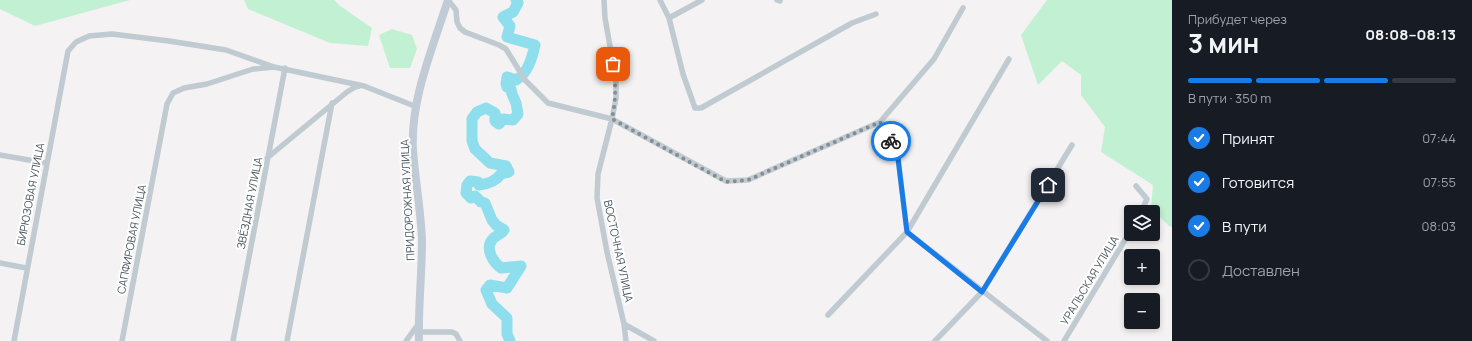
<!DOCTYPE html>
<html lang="ru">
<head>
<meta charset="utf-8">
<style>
	body { margin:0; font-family:Manrope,sans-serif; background:#20242c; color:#f1f3f6; height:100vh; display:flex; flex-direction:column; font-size:15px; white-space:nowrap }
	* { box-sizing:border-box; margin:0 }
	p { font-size:13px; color:#9ea1a6 }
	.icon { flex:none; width:22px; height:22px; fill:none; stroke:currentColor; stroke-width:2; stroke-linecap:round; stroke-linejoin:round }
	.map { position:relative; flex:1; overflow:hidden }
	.panel { display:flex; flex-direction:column; background:#171b24; width:300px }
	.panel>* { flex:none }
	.buttons { position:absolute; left:1124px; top:205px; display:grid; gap:8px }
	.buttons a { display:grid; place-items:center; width:36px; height:36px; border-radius:4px; background:#171b24; box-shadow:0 2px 6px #0003; font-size:20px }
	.pin { position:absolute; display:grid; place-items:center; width:34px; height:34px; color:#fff; margin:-17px; border-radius:8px; box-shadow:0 2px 6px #0006 }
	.courier { position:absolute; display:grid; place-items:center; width:40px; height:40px; margin:-20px; border:3px solid #197ce6; border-radius:50%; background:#fff; color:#222; box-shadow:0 1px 5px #0007 }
	.overview em { font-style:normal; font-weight:700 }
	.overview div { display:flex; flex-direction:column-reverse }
	.overview { display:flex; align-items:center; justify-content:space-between; height:68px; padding:0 16px }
	h1 { font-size:26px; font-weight:700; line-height:30px }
	.bar { display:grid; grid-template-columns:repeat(4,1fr); gap:6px 4px; align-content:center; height:48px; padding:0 16px }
	.bar i { height:5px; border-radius:3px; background:#363941 }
	.bar .selected { background:#197ce6 }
	.bar p { grid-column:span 4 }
	ol { padding:0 16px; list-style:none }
	li { display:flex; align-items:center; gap:12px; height:44px }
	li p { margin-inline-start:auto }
	li .icon { padding:4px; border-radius:50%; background:#197ce6; color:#fff; stroke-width:4 }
	li:last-child { color:#9ea1a6 }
	li i { width:22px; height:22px; border:2px solid #363941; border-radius:50% }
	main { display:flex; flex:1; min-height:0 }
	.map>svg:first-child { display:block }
</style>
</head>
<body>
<main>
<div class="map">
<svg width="1172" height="341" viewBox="0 0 1172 341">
	<rect width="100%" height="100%" fill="#f4f2f2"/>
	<path fill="#c2f0d2" d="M0,0h130l-95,26 -35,-17z
		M244,0h90l5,5 33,23 -4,18 -38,-3 -82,-34z
		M1047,0h125v227l-3,-1 -18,-18 2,-23 -52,-33 4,-25 -24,-32v-20l-19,-14 -24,24 -17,-50z
		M392,29l20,6 5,14 -7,19h-20l-11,-33z"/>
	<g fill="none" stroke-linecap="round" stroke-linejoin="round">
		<path stroke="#8fdeed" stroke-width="11" d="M510,341l-3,-7v-16l-15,-14 -6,-14 4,-5 17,3 14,-22 -20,2c-8,-6 -16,-19 -9,-28 3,-5 9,-5 12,-10l-8,-5 -4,-5 -7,-17 -4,-1 -6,-6 -4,2 -5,-5 1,-8 3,-4 8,1 1,3c9,-1 17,-4 22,-11l8,-2 -3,-6 -16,-3 -15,-14 -3,-8v-22l5,-7 9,-4 9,5v8l4,3 4,-5 10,1 5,-6 -2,-11 -4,-9 -1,-5 -4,-2 -1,-3 1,-7 9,3c12,-7 16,-22 19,-35l-28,-8 3,-11 -7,-9 10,-5 5,-9 -2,-3"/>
		<path stroke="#c0cad1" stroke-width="5.5" d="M448,0l8,10 1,12 3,6 5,4 34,13 7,4 19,31 23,23 64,16 114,62 22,-1 132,-58 54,-63 29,-51
			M604,0l1,18 11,62v18l-4,21 -14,55 -1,24 10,54 17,72 2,17
			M660,0l9,18 14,56 12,34h6l151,-85 24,-9
			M777,0l3,1
			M669,18l33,-18
			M880,122l17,28 10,82 140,109
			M0,155l46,8
			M267,158l80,-66 8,-5 4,-1
			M1136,186l11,13 -6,13
			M0,263l26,5
			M828,315l79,-83 102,-173
			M624,324l30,17
			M419,332h33l4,2 4,7
			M14,341l54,-290 8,-9 13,-6 23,-2 57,7 57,9 48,17
			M122,341l45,-237 6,-11 11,-5 23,-4 46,-15 21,-2 90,19 53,21
			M233,341l52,-273
			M287,341l45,-238
			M406,341l13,-18
			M935,341l47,-49 90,-147
			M1064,341l67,-111"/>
		<path stroke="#c0cbd5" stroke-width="8" d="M419,341c-1,-33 3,-67 3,-100 -1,-31 -7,-61 -9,-91 -3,-50 20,-103 35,-150"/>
	</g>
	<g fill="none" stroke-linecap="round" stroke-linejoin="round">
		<path stroke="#858d93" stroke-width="4" stroke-dasharray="0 7.2" d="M613,64c3,19 3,36 -1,55l114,63 22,-2 132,-58 11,19"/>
		<path stroke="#197ce6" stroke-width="5" d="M891,141l6,9 10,82 75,60 66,-107"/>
	</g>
	<g text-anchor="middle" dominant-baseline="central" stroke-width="4" stroke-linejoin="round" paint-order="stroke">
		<g font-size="11" fill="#495660" stroke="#fff">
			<text transform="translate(30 194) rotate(-79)">БИРЮЗОВАЯ УЛИЦА</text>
			<text transform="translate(407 200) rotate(-93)">ПРИДОРОЖНАЯ УЛИЦА</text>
			<text transform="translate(249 203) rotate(-79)">ЗВЁЗДНАЯ УЛИЦА</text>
			<text transform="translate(131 239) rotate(-79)">САПФИРОВАЯ УЛИЦА</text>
			<text transform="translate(619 251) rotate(78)">ВОСТОЧНАЯ УЛИЦА</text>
			<text transform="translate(1089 280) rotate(-59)">УРАЛЬСКАЯ УЛИЦА</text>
		</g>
	</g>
</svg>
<div class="buttons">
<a><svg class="icon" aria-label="layers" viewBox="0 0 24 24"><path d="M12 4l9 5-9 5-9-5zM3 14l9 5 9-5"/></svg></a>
<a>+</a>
<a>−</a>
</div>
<div class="pin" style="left:613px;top:64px;background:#ea580c"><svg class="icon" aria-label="bag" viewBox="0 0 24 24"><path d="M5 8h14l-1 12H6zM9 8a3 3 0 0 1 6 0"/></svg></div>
<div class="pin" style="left:1048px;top:185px;background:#1f2937"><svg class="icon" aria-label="home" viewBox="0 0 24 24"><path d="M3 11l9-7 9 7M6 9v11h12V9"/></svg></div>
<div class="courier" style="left:891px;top:141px"><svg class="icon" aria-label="bike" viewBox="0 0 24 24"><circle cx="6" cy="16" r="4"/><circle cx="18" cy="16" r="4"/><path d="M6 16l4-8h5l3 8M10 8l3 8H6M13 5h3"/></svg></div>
</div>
<section class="panel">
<div class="overview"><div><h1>3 мин</h1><p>Прибудет через</p></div><em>08:08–08:13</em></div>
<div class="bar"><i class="selected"></i><i class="selected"></i><i class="selected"></i><i></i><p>В пути · 350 m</p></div>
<ol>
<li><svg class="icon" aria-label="check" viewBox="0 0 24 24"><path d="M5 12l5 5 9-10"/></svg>Принят<p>07:44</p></li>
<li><svg class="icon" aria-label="check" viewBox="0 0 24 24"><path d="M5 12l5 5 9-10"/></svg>Готовится<p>07:55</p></li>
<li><svg class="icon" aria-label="check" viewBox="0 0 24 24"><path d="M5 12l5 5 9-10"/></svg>В пути<p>08:03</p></li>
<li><i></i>Доставлен</li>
</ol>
</section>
</main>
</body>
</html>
